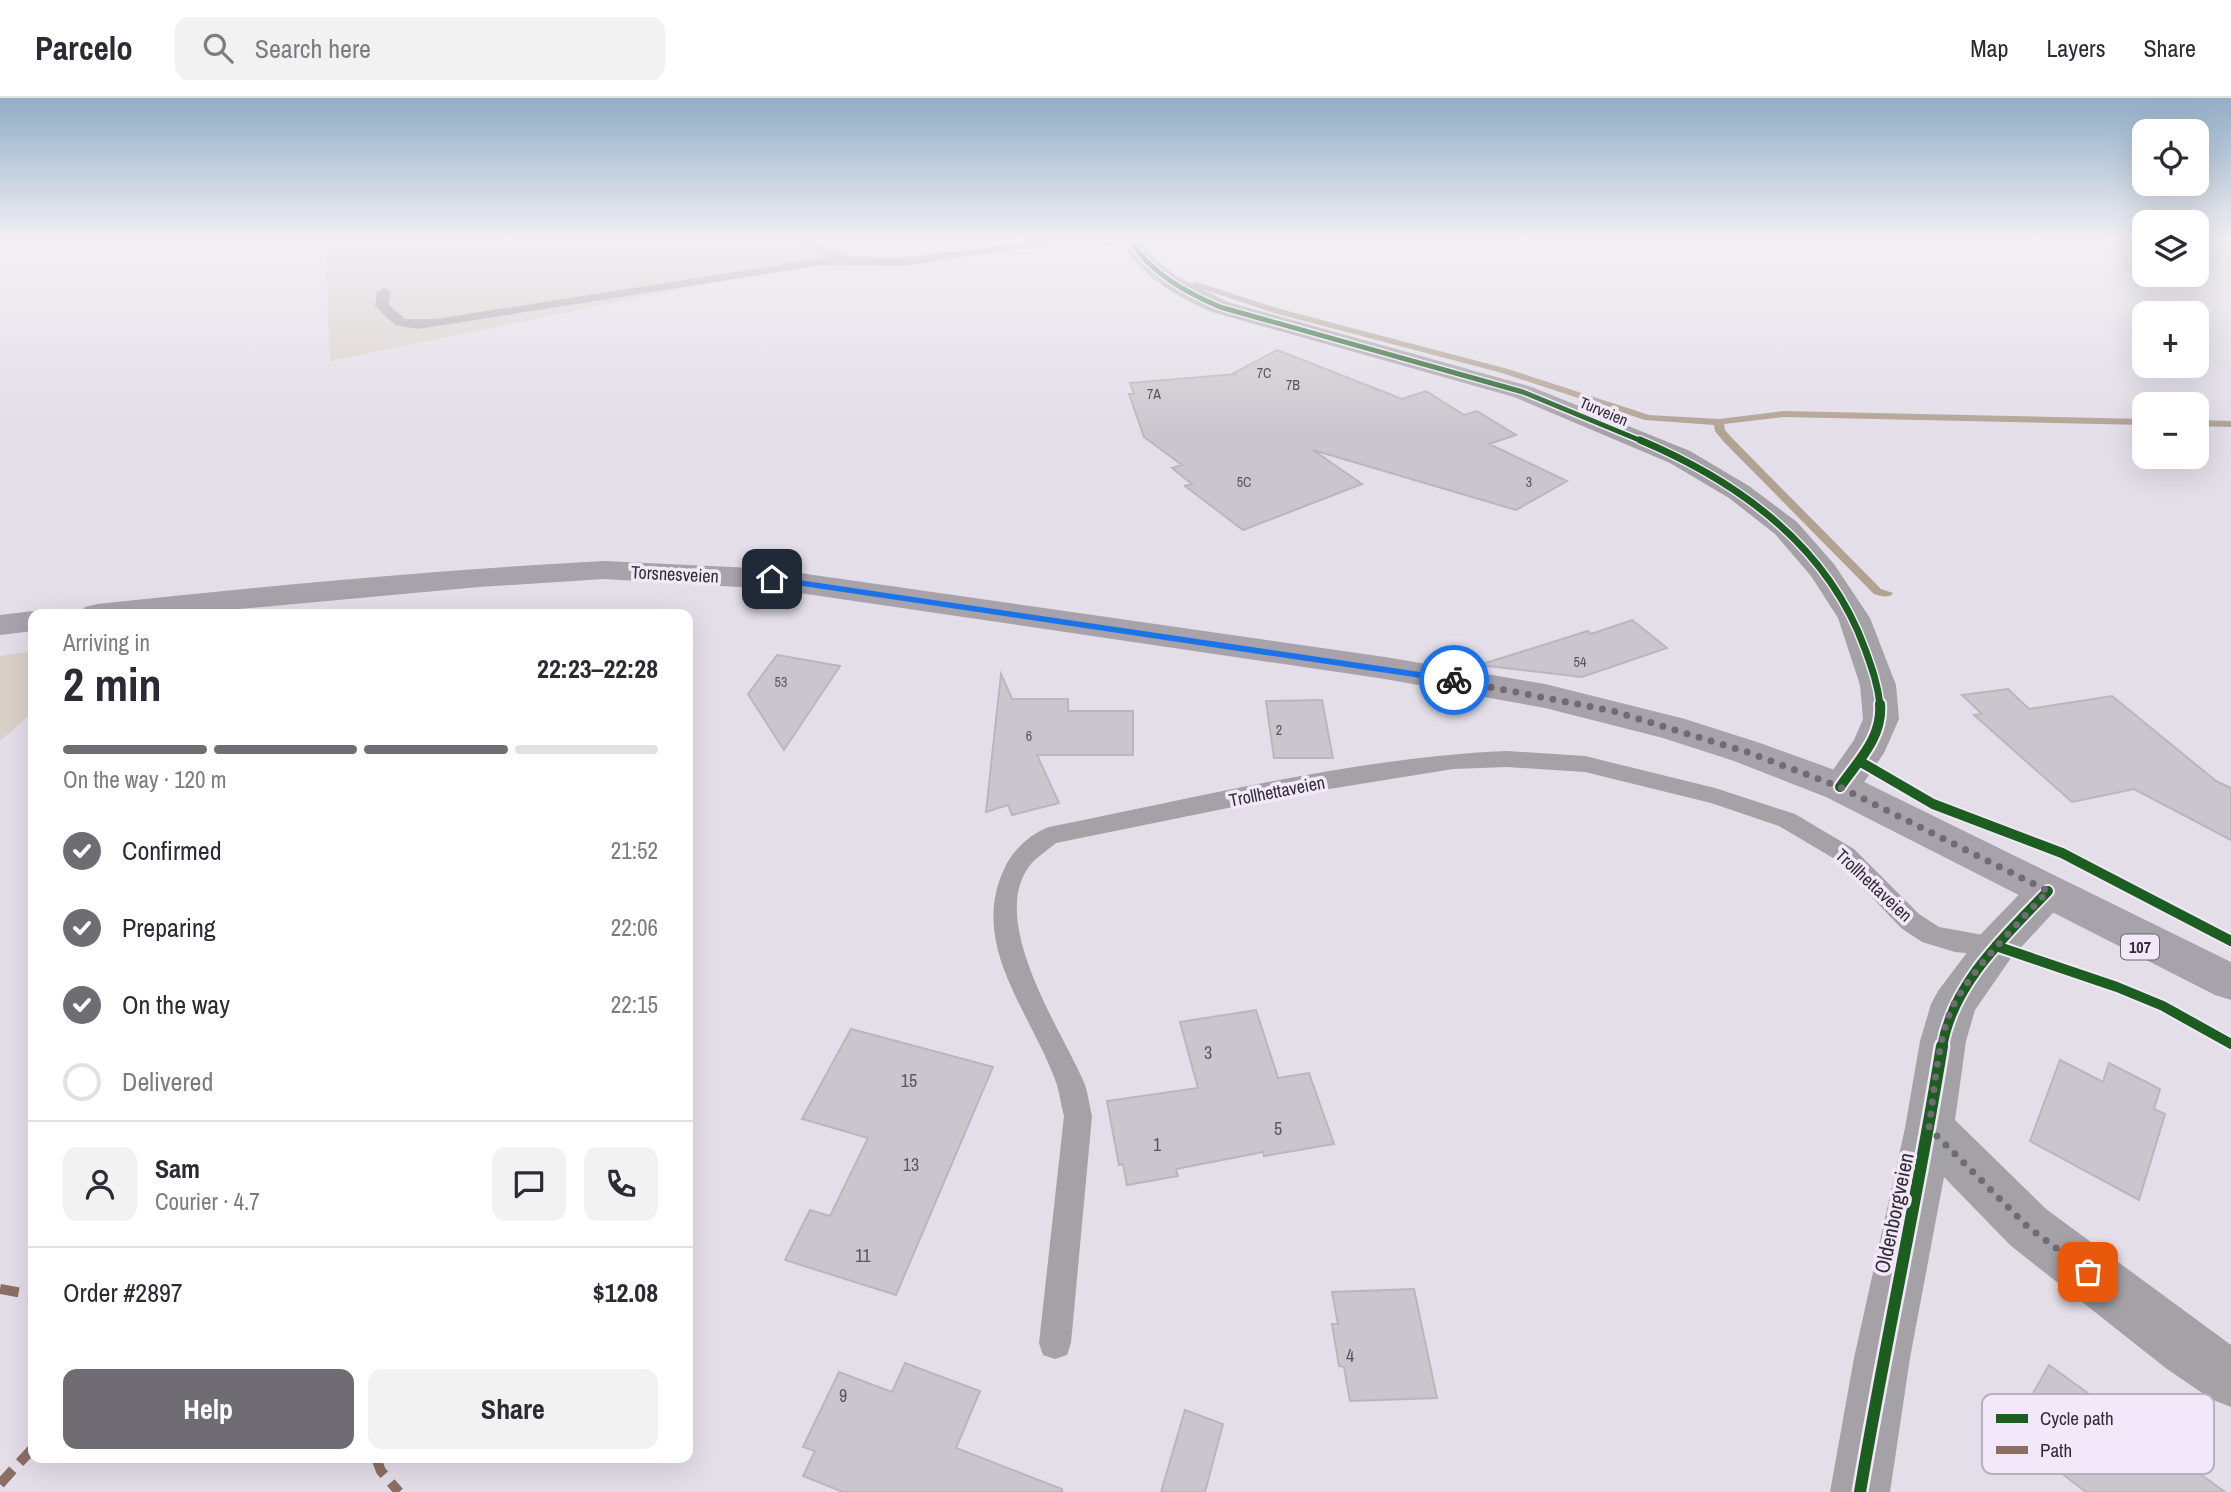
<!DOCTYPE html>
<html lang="en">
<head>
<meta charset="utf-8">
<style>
	body { margin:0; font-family:"Archivo Narrow",sans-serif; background:#f2f2f3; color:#2b2b33; height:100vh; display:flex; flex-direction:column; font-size:26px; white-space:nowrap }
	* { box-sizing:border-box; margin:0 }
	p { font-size:23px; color:#7c7c81 }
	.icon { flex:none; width:38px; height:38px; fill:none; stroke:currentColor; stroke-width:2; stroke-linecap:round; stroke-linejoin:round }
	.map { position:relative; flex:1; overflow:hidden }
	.side { position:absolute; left:28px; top:511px; width:665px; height:854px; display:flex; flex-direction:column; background:#fff; border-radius:14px; box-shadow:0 7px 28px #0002 }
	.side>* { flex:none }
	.fabs { position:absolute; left:2132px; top:21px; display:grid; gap:14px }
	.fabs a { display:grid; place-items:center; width:77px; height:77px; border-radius:14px; background:#fff; box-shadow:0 7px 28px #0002; font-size:35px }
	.pin { position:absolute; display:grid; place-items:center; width:60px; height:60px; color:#fff; margin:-30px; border-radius:14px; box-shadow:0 4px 10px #0006 }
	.courier { position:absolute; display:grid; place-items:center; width:70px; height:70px; margin:-35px; border:5px solid #1a73e8; border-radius:50%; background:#fff; color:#222; box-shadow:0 2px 9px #0007 }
	.head em { font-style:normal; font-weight:800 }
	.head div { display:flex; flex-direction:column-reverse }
	.head { display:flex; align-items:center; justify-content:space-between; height:119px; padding:0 35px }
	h1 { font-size:46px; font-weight:800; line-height:52px }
	.bar { display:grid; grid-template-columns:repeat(4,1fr); gap:10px 7px; align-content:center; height:84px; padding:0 35px }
	.bar i { height:9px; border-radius:5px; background:#e1e1e2 }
	.bar .on { background:#706c73 }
	.bar p { grid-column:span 4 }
	.line { display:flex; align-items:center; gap:18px; padding:0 35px; border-top:2px solid #e1e1e2 }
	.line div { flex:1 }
	.round { display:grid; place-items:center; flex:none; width:74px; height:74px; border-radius:14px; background:#f2f2f3 }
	ol { padding:0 35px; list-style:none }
	li { display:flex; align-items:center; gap:21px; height:77px }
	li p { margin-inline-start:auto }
	li .icon { padding:7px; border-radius:50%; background:#706c73; color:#fff; stroke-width:4 }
	li:last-child { color:#7c7c81 }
	li i { width:38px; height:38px; border:4px solid #e1e1e2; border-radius:50% }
	.action { display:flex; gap:14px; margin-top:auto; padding:14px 35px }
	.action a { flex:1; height:80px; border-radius:14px; background:#706c73; color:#fff; font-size:28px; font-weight:800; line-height:80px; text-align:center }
	.action a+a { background:#f2f2f3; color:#2b2b33 }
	header { display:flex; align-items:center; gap:42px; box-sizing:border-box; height:98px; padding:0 35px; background:#fff; border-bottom:2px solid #e1e1e2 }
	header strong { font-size:33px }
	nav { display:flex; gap:38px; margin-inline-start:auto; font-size:24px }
	.search { width:490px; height:63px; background:#f2f2f3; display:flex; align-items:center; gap:18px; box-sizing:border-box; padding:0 24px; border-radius:14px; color:#7c7c81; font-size:26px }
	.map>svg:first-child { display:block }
</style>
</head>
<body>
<header>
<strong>Parcelo</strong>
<div class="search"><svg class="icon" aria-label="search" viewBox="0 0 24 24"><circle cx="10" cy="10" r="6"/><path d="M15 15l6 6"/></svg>Search here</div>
<nav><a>Map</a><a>Layers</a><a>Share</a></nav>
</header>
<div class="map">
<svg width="2231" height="1394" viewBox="0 0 2231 1394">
	<rect width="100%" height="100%" fill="#e3dee8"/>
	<path fill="#dad0ca" d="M325,141h494l9,20 -498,102z
		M33,553v61l-33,29v-85z"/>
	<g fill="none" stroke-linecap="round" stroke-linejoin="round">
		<path fill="#b1a293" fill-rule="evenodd" d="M1196,184l84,27 228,60 141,46 70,4 65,-8 360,8v6l-360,-8 -60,7 1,6 6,7 150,152 12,4c-4,6 -13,3 -19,1l-151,-153 -8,-10 -1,-6 -69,-5 -143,-47 -228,-60 -81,-27 -1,-2z
			M2196,322l35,1v6l-35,-1z"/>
	</g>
	<path fill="#cac6cd" stroke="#bab6be" stroke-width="2" d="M1277,252l125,49 24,-8 38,24 13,-4 39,24 -27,9 78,37 -51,29 -203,-60 49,34 -119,46 -58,-44 7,-2 -20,-16 10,-3 -38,-28 -15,-43h5l-4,-11 107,-9 -3,-1z
		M1632,522l35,28 -85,29 -103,-12 109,-34 3,3z
		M777,557l63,11 -56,84 -36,-56z
		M1001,576l11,25h56v12h65v44h-96l22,48 -47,12 -4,-10 -22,7z
		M2008,591l21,20 83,-13 104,85 15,7v52l-97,-51 -62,13 -98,-87 8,-1 -20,-19z
		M1322,602l11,58h-59l-8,-57z
		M1256,912l22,68 31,-5 25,71 -70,12 -1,-4 -87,17 2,7 -51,9 -4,-21 -4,1 -12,-64 91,-13 -18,-66z
		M851,931l142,38 -97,228 -111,-35 25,-50 20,6 38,-78 -66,-19z
		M2060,962l43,22 6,-19 51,26 -6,20 11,5 -26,86 -109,-59z
		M1414,1191l23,109 -87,3 -6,-34 -5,-1 -7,-42h6l-6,-32z
		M905,1265l75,28 -24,57 106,41v3h-219l-40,-16 12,-25 -12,-4 36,-75 53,20z
		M2049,1267l176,127h-139l-76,-58z
		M1185,1312l38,14 -18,68h-44z"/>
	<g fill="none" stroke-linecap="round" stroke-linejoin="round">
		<path fill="#a4a1a7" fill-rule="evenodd" d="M786,141h17l51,18 48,1 151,-19 82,1 -6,4 -60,1 -73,7 -94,14 -80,-1 -404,64 -23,-4 -20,-19 2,-14 7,-4 7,4 -2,13 16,14h31l394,-62z
			M1507,653l78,5 130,32 80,26 59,35 65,65 20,13 66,12 4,7 -4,7 -9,3 -41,-4 -33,-10 -21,-14 -63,-67 -59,-35 -68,-23 -126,-31 -78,-5 -54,2 -161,26 -236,48c-8,7 -18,13 -25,21 -45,54 29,164 52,216 5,11 6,24 9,36l-21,227 -4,12 -12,4 -12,-4 -4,-12 25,-227c-3,-10 -4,-21 -7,-31 -25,-73 -91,-140 -51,-220 8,-16 26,-32 43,-38 148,-29 308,-70 458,-76z"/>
		<path fill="#a4a1a7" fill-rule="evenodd" d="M1119,141h20l15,19 22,18 52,26 304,85 158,64 59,35 48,36 37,42 36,54 26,67 3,34 -15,34 -30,44 -14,3 -14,-3 -5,-10 33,-47 9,-21 -3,-34 -22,-67 -27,-42 -36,-42 -46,-36 -59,-35 -156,-66 -302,-85c-38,-17 -72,-36 -93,-73z
			M2048,777l15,5 6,11 -6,11 -52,56 -36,52 -9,31 -11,79 91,89 185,136v62l-20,-8 -44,-30 -157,-124 -66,-68 -34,181 -20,134h-60l24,-134 51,-230 15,-87 11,-37 7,-13 43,-57 52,-54z"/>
		<path fill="#a8a2ab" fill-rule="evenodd" d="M604,463l168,8 613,88 160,27 140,35 75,24 94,34 377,185v38l-16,-5 -389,-198 -92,-36 -71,-23 -118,-30 -160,-29 -613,-90 -168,-10 -125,8 -294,27h-104l4,-7 12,-3c169,-18 337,-34 507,-43z
			M33,513l12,3h-12v17l-33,4v-20z"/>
		<path stroke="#8d6e63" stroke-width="4.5" stroke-dasharray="9 4.5" stroke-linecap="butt" d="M0,145l19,-4"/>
		<path stroke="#8d6e63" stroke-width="10" stroke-dasharray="19 10" stroke-linecap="butt" d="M0,1191l33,6
			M376,1360l5,13 18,21
			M0,1386l33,-36"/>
		<defs>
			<path id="cycleway-far3" d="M1129,141c22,34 54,52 91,68l303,85 121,50"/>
			<path id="cycleway-far2" d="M1640,342c97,41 188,106 225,209 7,19 13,36 15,56"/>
			<path id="cycleway-far1" d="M1859,663l74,43 129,49 169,88
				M1840,689c18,-26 43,-50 40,-83
				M1996,848l121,41 46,19 68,38
				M1942,950c10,-64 63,-112 106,-157"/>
			<path id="cycleway" d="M1860,1394c25,-149 58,-297 82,-446"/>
		</defs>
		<use href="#cycleway-far3" stroke="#f2e8f9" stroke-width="8"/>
		<use href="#cycleway-far2" stroke="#f2e8f9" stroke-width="10"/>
		<use href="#cycleway-far1" stroke="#f2e8f9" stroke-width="14"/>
		<use href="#cycleway" stroke="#f2e8f9" stroke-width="17"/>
		<use href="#cycleway-far3" stroke="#1b5e20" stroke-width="5"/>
		<use href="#cycleway-far2" stroke="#1b5e20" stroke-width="7"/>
		<use href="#cycleway-far1" stroke="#1b5e20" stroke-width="10"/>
		<use href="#cycleway" stroke="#1b5e20" stroke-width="12"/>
	</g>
	<linearGradient id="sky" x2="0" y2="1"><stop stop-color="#92adc6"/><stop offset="0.42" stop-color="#f2f0f5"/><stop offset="1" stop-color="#f2f0f5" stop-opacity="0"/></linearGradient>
	<rect width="2231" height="336" fill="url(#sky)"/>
	<path fill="#1a73e8" d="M772,478l682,101 5,3 -5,3 -685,-102 -2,-2z"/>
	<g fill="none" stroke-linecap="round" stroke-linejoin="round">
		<path stroke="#706c73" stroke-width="7" stroke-dasharray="0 12.6" d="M1454,582l159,31 134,41 93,35 208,104c-32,35 -69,70 -93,111 -17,30 -21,92 -26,126l99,99 60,45"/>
	</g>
	<g text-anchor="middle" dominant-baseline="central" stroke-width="7" stroke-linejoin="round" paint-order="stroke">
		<g font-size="14" fill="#5a565c">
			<text x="1264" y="275">7C</text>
			<text x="1293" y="287">7B</text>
			<text x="1154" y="296">7A</text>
			<text x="1244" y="384">5C</text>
			<text x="1529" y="384">3</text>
			<text x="1580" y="564">54</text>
			<text x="781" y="584">53</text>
			<text x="1279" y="632">2</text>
			<text x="1029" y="638">6</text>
		</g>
		<g font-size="16" fill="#322e34" stroke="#f2e8f9">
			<text transform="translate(1604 313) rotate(23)">Turveien</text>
		</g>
		<rect fill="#f2e8f9" stroke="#6c666f" stroke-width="2" x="2121" y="836.5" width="38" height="25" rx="5"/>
		<g font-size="16" font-weight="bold" fill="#322e34">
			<text x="2140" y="849">107</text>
		</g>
		<g font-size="18" fill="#322e34" stroke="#f2e8f9">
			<text transform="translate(675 476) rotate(3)">Torsnesveien</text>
			<text transform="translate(1277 693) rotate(-11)">Trollhettaveien</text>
			<text transform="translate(1874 787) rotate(43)">Trollhettaveien</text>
		</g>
		<g font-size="18" fill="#5a565c">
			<text x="1208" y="954">3</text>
			<text x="909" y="982">15</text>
			<text x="1278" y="1030">5</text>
			<text x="1157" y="1046">1</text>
			<text x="911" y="1066">13</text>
			<text x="863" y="1157">11</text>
			<text x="1350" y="1257">4</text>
			<text x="843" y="1297">9</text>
		</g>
		<g font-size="21" fill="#322e34" stroke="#f2e8f9">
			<text transform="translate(1894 1115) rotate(-78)">Oldenborgveien</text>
		</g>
	</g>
	<rect x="1982" y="1296" width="232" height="80" rx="10" fill="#f2e8f9" stroke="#b8b0be" stroke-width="2"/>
	<rect x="1996" y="1316" width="32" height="9" fill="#1b5e20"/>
	<rect x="1996" y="1348" width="32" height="8" fill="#8d6e63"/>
	<g font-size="19" fill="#322e34">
		<text x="2040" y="1327">Cycle path</text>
		<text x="2040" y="1359">Path</text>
	</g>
</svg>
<div class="fabs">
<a><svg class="icon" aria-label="locate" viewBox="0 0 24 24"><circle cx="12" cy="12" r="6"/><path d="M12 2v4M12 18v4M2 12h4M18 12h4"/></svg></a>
<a><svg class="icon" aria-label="layers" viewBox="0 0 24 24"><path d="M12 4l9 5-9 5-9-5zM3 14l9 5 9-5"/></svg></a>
<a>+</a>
<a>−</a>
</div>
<div class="pin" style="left:2088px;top:1174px;background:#ea580c"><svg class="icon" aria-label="bag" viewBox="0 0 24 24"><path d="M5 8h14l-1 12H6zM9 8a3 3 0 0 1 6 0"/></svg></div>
<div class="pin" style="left:772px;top:481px;background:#1f2937"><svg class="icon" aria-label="home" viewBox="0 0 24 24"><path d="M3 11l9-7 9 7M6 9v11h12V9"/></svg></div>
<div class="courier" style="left:1454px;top:582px"><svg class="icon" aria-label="bike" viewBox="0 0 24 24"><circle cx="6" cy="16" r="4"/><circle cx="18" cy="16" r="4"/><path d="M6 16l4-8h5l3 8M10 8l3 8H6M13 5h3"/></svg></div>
<section class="side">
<div class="head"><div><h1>2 min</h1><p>Arriving in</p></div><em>22:23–22:28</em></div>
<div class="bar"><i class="on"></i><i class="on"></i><i class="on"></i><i></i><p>On the way · 120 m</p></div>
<ol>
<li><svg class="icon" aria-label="check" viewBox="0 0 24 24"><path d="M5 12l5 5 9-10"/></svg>Confirmed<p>21:52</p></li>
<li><svg class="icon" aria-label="check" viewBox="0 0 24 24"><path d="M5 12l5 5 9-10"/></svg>Preparing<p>22:06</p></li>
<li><svg class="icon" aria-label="check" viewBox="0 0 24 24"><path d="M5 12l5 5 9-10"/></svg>On the way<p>22:15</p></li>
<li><i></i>Delivered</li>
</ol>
<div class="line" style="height:126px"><a class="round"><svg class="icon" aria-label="person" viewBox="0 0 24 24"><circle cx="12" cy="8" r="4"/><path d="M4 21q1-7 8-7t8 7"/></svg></a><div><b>Sam</b><p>Courier · 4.7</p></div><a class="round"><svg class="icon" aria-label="chat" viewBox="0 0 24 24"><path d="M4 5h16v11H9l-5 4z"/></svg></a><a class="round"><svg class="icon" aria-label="phone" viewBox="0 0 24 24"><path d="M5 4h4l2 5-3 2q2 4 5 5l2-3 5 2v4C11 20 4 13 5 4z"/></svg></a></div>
<div class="line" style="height:91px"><div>Order #2897</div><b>$12.08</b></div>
<div class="action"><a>Help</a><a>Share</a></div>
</section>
</div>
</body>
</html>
